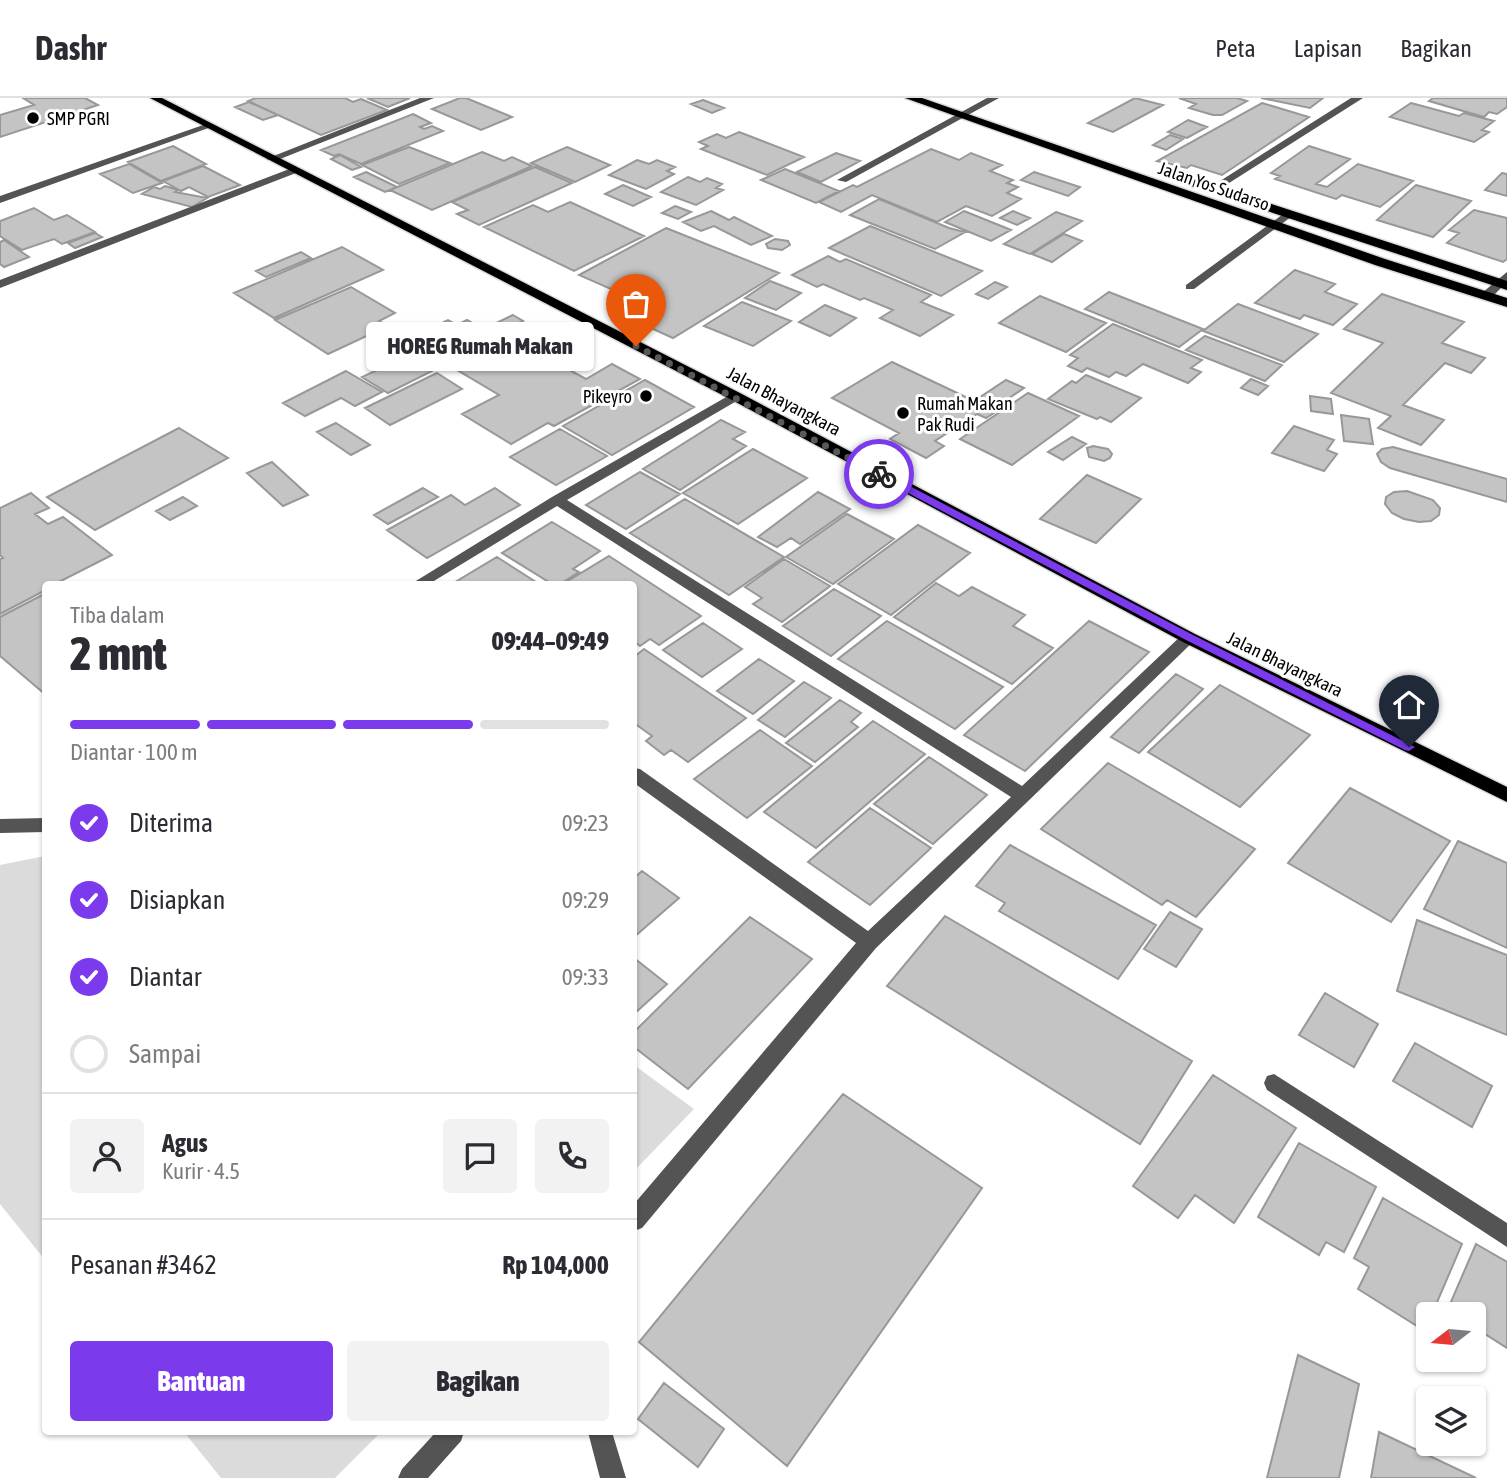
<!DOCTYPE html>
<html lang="id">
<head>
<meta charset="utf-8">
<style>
	body { margin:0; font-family:"Asap Condensed",sans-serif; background:#f2f2f3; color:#2b2b33; height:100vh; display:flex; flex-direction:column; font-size:26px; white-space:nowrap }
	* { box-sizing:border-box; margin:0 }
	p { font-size:23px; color:#7c7c81 }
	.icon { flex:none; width:38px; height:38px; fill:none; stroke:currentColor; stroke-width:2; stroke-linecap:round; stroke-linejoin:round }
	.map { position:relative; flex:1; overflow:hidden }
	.panel { position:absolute; left:42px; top:483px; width:595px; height:854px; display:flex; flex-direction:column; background:#fff; border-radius:7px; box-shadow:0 2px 5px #0004 }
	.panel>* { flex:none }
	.needle { width:46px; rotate:254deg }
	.controls { position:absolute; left:1416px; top:1204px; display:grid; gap:14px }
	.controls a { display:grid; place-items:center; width:70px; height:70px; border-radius:7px; background:#fff; box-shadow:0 2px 5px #0004; font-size:35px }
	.pin { position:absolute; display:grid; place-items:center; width:60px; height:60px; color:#fff; margin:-72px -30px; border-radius:50% 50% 50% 0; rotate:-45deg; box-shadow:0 0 7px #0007 }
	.pin .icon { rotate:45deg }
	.courier { position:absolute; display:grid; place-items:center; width:70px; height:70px; margin:-35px; border:5px solid #7c3aed; border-radius:50%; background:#fff; color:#222; box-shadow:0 2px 9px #0007 }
	.bubble { position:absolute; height:49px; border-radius:7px; background:#fff; box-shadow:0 2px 5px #0004; font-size:23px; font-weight:800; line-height:49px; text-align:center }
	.overview em { font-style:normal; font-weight:800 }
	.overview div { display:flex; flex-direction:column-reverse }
	.overview { display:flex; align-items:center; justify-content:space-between; height:119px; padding:0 28px }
	h1 { font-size:46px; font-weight:800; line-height:52px }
	.bar { display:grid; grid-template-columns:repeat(4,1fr); gap:10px 7px; align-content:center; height:84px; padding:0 28px }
	.bar i { height:9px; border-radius:5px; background:#e1e1e2 }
	.bar .current { background:#7c3aed }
	.bar p { grid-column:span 4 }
	.line { display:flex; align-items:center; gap:18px; padding:0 28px; border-top:2px solid #e1e1e2 }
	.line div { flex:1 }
	.round { display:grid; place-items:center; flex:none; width:74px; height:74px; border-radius:7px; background:#f2f2f3 }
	ol { padding:0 28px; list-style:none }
	li { display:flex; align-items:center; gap:21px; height:77px }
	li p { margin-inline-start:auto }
	li .icon { padding:7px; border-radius:50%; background:#7c3aed; color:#fff; stroke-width:4 }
	li:last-child { color:#7c7c81 }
	li i { width:38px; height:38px; border:4px solid #e1e1e2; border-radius:50% }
	.button { display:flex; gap:14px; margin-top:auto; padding:14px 28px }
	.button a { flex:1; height:80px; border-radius:7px; background:#7c3aed; color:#fff; font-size:28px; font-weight:800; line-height:80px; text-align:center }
	.button a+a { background:#f2f2f3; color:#2b2b33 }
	header { display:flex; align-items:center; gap:42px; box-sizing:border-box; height:98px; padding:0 35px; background:#fff; border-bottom:2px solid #e1e1e2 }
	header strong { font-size:33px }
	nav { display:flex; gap:38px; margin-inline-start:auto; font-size:24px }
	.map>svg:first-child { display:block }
</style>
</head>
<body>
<header>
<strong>Dashr</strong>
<nav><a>Peta</a><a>Lapisan</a><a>Bagikan</a></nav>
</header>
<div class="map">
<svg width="1507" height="1380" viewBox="0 0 1507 1380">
	<rect width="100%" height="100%" fill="#fff"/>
	<path fill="#dbdbdb" d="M45,758h1l-1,404 -45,-56v-339z
		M634,967l60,44 -60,62z
		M184,1334h197l-46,46h-114z"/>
	<path fill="#c4c4c4" stroke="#989898" stroke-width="2" d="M23,0h62l13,7 -98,32v-22l34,-10z
		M256,0h89l8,4 8,-3 26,11 -66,25 -73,-34z
		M367,0h43l-22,9z
		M460,0h6l46,19 -31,13 -49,-21z
		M1135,0l28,7 -50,27 -25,-9z
		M1179,0h58l10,3 -25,14h-9l-24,-7 7,-4z
		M1261,0h62l-13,10z
		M1433,0h74v9l-10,7 -8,-2 -5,5 -55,-16z
		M703,2l21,8 -12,5 -21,-9z
		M249,4l29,13 -15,5 -28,-13z
		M1262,5l47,14 -87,58 -31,-10 -4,3 -30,-7z
		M1411,5l48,13 5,-3 30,8 -12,9 7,2 -15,10 -84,-25z
		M413,16l18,9 -11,4 4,2 8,-3 11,5 -82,33 -22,-10 -5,2 -13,-6z
		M1188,22l19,7 -20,11 -19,-6z
		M739,34l65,25 -37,18 -66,-26 7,-3 -9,-4 18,-8 9,4z
		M1170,37l13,4 -17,11 -13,-5z
		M173,48l33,18 -45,17 -33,-19z
		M1309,48l41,13 -34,25 11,3 31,-23 55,17 -33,26 -38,-12 -6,4 -61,-20 5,-3 -9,-3z
		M409,49l41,16 -51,21 -37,-19z
		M567,49l43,18 -35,17 -44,-19z
		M931,51l28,11 12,-7 31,12 -12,6 23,9 -6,3 11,4 -11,6 14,6 -29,17 -26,-10 -29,16 -65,-27 -31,17 -22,-10 34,-17 4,2z
		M482,54l22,9 8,-4 20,9 -100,44 -42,-20z
		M836,55l24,8 -39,21 -24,-10z
		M340,57l21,12 -9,3 -21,-11z
		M637,62l12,4 8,-4 18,7 -8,4 7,3 -28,15 -37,-14z
		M129,66l33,19 -29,10 -33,-19z
		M203,68l37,19 -32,12 -19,-10 -8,4 -18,-10z
		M535,69l37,16 -93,42 -22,-11 11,-4 -16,-8z
		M785,71l54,22 -23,12 -55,-23z
		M366,74l31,15 -12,5 -31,-15z
		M1034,74l46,15 -12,9 -47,-16z
		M1502,75l5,1v22l-22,-6z
		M688,79l12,5 7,-4 15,6 -6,4 7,2 -27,15 -35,-13z
		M623,87l28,12 -18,9 -28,-12z
		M1416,87l55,16 -38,36 -56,-17z
		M165,88l13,4 -3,2 32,6 -15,9 -50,-13 12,-7 6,2z
		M879,101l70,29 16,4 -30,17 -85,-34z
		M570,104l74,34 -70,35 -90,-44 49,-22 15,7z
		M675,108l16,6 -13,7 -16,-6z
		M34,110l20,12 13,-5 28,17 -33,12 -8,-5 -32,11 -22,-14v-15z
		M1474,112l33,8v41l-4,3 -56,-19 12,-10 -10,-3z
		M711,113l18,9 5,-3 38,19 -21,9 -37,-19 -13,5 -18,-9z
		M964,113l47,19 -20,11 -46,-19z
		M1013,113l17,7 -13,7 -17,-7z
		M1056,114l26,9 -52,33 -26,-10z
		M870,128l112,45 -41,25 -112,-48z
		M666,130l113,45 -106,65 -42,-19 21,-12 -73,-32z
		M95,135l7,4 -27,11 -7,-5z
		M1064,136l18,7 -30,21 -20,-8z
		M775,141l13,2 2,4 -8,5 -14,-2 -2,-4z
		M4,142l25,17 -25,10 -4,-3v-22z
		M342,149l41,23 -109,48 -40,-25z
		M301,154l10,6 -45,19 -10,-6z
		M828,158l12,6 6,-3 85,36 -10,7 32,13 -33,21 -40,-18 13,-8 -29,-12 -4,2 -37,-16 -6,3 -25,-12z
		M1295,172l40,14 -10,8 32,12 -24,21 -29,-10 -4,4 -45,-16z
		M770,183l31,12 -25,17 -31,-12z
		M995,184l12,5 -19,12 -12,-5z
		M351,189l44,26 -16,8 9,5 -60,28 -53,-34z
		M1109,194l94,37 -24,18 -94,-38z
		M1382,196l82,28 -22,21 43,15 -14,15 -26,-10 -42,42 41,15 -23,25 -43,-17 13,-12 -60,-23 52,-50 -39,-14z
		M1040,198l66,27 -40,29 -67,-29z
		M742,204l49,19 -38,25 -49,-20z
		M1238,206l80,30 -34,28 -81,-31z
		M825,207l31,13 -26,18 -31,-14z
		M513,217l10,6 -19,9 -10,-6z
		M448,222l9,5 10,-5 23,13 -53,26 9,5 -58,29 -26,-16 57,-27 -16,-9z
		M1113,226l89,36 -11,8 10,4 -13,11 -45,-19 -17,12 -10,-4 -7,5 -22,-9 -5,4 -14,-6 10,-8 -8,-3z
		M1205,238l77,29 -17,16 -79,-31z
		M500,240l36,20 25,-13 22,12 -19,10 22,12 26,-15 28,15 -86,47 -6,-3 -37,21 -49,-30 37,-19 -52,-31z
		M892,264l82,39 32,-21 18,8 -25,17 4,2 -17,11 -9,-4 -42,27 9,5 -18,12 -36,-19 9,-6 -67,-35z
		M346,273l36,21 -27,14 -14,-8 -36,18 -22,-13z
		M437,275l25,16 -72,36 -25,-17z
		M1086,277l55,23 -30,24 -11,-5 -3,2 -49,-20 24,-18 4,2z
		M1251,281l17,7 -10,9 -17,-7z
		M645,282l49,27 -82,48 -49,-29z
		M1028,295l51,23 -67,49 -52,-26z
		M1310,298l21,3 2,15 -22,-3z
		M1341,317l28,4 4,25 -29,-3z
		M721,322l24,12 -12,7 13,7 -66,44 -37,-21z
		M336,325l34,22 -19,10 -34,-23z
		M1294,328l40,14 -7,10 10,4 -13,17 -52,-18z
		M179,330l49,30 -133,72 -48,-33z
		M560,331l47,27 -51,29 -46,-28z
		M1072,339l14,7 -23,16 -15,-8z
		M1093,348l15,3 4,5 -2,4 -6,3 -15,-4 -2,-9z
		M1393,349l114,32v23l-117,-34 -9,-6 -4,-8 5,-5z
		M753,351l54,29 -69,46 -55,-31z
		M272,364l36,33 -25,11 -36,-33z
		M640,374l40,22 -54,35 -40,-24z
		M1087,377l54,24 -45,44 -56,-24z
		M423,390l15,9 -50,27 -14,-9z
		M495,390l25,17 -93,53 -40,-28 64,-35 14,10z
		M1407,393l26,9 7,8 -1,7 -8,6 -12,1 -15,-3 -12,-6 -7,-9 1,-7 8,-5z
		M818,394l32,17 -50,35 -9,-6 -14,9 -19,-10z
		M31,395l18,15 -14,6 13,10 15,-7 49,38 -57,29h-9v6l-46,24v-55l3,-1 -3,-3v-47z
		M183,399l14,9 -27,14 -14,-9z
		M685,401l99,58 -55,38 -99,-62z
		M847,416l47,25 -61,45 -47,-27z
		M552,424l48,29 -27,18 6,3 -19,12h-8l-50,-31z
		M918,427l52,28 -79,62 -53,-31z
		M609,458l92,60 -42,29 -9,-6 -10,7 -6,-5v-57h-71z
		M497,459l42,27h-87z
		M784,461l46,27 -48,36 -29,-18 9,-6 -17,-11z
		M936,485l23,13 13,-9 53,28 -12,11 40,22 -41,36 -118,-67z
		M834,491l47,27 -50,40 -48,-30z
		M46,495v102l-46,-39v-39z
		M887,523l116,66 -48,42 -117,-70z
		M1089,523l60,31 -124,119 -61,-36z
		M703,525l39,26 -40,28 -39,-27z
		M644,551l102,69 -58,44 -17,-12 -7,5 -18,-14 6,-5 -18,-13v-66z
		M759,561l35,22 -41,33 -36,-23z
		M1176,576l27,15 -64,64 -28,-16z
		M804,584l27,16 -46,39 -27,-17z
		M1220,587l90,50 -70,72 -92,-55z
		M840,602l21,13 -10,9 7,5 -43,35 -29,-19z
		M873,623l52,33 -109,94 -52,-36z
		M760,632l52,36 -65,52 -53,-39z
		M929,659l58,38 -54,49 -59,-40z
		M1108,665l147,86 -59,68 -29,-17 -5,5 -121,-76z
		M1350,690l100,53 -59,81 -103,-59z
		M870,710l61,40 -61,57 -62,-43z
		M1458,743l49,22v85l-83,-39z
		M1010,747l146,80 -38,54 -119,-68 6,-8 -29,-17z
		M642,773l37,27 -45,39v-59z
		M1170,814l32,17 -26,38 -32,-18z
		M945,818l247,145 -52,83 -253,-158z
		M750,819l62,42 -124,130 -54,-42v-15z
		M1417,822l90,35v80l-110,-44z
		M634,860l33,26 -33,30z
		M1325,895l53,31 -24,43 -55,-32z
		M1415,945l77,43 -20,41 -79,-46z
		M1213,977l83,53 -62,95 -39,-28 -17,23 -45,-32z
		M843,996l139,94 -195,278 -148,-124z
		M1299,1045l77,44 -32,65 -18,-10 -7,13 -61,-38z
		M1383,1100l79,46 -30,70h-4l-3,17 -67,-42 11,-22 -15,-9z
		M1476,1146l31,18v86l-33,-21v-13h-21l-6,-3z
		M1298,1257l61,29 -20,94h-72z
		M664,1285l60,46 -26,38 -60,-48z
		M1379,1334l97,46h-105z"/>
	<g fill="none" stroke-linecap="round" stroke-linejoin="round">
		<defs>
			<path id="major" d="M150,0h12l578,295 455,241 312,153v15l-324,-160 -453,-243z"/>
			<path id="highway" d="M905,0h17l463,161 122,39v9l-132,-42z
				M1183,77l324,106v9l-328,-108 -2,-3z"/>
		</defs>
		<use href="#major" stroke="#dbdbdb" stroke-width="3"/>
		<use href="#highway" stroke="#dbdbdb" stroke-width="3"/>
		<path fill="#545454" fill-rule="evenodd" d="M420,0h14l-159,63 -9,-2z
			M987,0h12l-153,84 -9,-2z
			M1351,0h12l-145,92 -9,-2z
			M206,26l8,2 -214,77v-7z
			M292,70l5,3 -1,2 -296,115v-8z
			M1286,114l9,2 -101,75h-8v-4z
			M1507,174v10l-17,17h-8v-6z
			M735,294l6,4 -1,3 -173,101 455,286 161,-152 6,-1 8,5 -321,310 -234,280 -8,3v-27l222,-261 -222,-160v-15l6,1 228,162 143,-134 -454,-291 -128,78h-18l141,-87z
			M46,720v14l-46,1v-14z
			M1274,976l233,149v24l-240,-157 -3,-7 3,-7z
			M436,1334h28l-3,9 -33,37h-30l4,-9z
			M588,1334h24l14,46h-26z"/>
		<use href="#major" fill="#000" fill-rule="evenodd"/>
		<use href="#highway" fill="#000" fill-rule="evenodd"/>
	</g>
	<path fill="#7c3aed" d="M876,374h7l310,163 222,112 -6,4 -4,-1 -219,-110 -310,-164z"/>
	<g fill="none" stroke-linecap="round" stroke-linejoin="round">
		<path stroke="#595959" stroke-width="7" stroke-dasharray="0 12.6" d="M636,248l243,128"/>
	</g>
	<g fill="#000" stroke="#fff" stroke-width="2.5">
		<circle cx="33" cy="20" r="7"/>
		<circle cx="646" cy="298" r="7"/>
		<circle cx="903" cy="315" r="7"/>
	</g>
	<g text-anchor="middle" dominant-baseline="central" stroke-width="6" stroke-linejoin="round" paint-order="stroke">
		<g font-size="18" fill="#000" stroke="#fff" text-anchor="start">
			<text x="47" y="20">SMP PGRI</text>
			<text x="632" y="298" text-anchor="end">Pikeyro</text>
			<text x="917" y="305">Rumah Makan<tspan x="917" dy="21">Pak Rudi</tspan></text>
		</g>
		<g font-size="18" fill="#000" stroke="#fff">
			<text transform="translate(1214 88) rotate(19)">Jalan Yos Sudarso</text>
			<text transform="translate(784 303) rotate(28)">Jalan Bhayangkara</text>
			<text transform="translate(1285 566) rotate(26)">Jalan Bhayangkara</text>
		</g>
	</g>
</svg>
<div class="controls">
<a><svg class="needle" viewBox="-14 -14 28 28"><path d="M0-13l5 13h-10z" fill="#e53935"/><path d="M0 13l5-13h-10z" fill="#7c7c81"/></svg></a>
<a><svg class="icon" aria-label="layers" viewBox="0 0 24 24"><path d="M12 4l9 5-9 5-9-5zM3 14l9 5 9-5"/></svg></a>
</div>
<div class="pin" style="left:636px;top:248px;background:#ea580c"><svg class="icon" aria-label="bag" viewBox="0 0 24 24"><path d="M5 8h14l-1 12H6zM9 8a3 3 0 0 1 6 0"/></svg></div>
<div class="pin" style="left:1409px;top:649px;background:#1f2937"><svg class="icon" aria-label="home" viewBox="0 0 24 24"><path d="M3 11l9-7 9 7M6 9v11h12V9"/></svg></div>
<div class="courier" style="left:879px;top:376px"><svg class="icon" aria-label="bike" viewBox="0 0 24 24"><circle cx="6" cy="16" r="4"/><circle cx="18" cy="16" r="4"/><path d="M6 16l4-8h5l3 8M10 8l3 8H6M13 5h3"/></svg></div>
<div class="bubble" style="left:366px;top:224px;width:228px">HOREG Rumah Makan</div>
<section class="panel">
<div class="overview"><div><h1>2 mnt</h1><p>Tiba dalam</p></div><em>09:44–09:49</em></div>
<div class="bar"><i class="current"></i><i class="current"></i><i class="current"></i><i></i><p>Diantar · 100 m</p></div>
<ol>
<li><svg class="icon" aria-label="check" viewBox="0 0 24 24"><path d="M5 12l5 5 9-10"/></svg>Diterima<p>09:23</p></li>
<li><svg class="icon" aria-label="check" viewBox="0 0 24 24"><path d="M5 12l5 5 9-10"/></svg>Disiapkan<p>09:29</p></li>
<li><svg class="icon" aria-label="check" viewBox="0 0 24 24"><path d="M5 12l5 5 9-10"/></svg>Diantar<p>09:33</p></li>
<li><i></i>Sampai</li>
</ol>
<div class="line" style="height:126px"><a class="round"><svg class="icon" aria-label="person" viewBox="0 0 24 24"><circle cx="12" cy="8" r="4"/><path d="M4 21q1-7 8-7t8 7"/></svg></a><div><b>Agus</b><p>Kurir · 4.5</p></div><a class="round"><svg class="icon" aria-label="chat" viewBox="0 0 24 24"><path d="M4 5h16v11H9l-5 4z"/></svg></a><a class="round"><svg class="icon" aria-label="phone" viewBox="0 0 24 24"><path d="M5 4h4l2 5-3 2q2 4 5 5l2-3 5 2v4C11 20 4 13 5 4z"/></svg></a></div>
<div class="line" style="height:91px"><div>Pesanan #3462</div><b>Rp 104,000</b></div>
<div class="button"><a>Bantuan</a><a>Bagikan</a></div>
</section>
</div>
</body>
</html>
